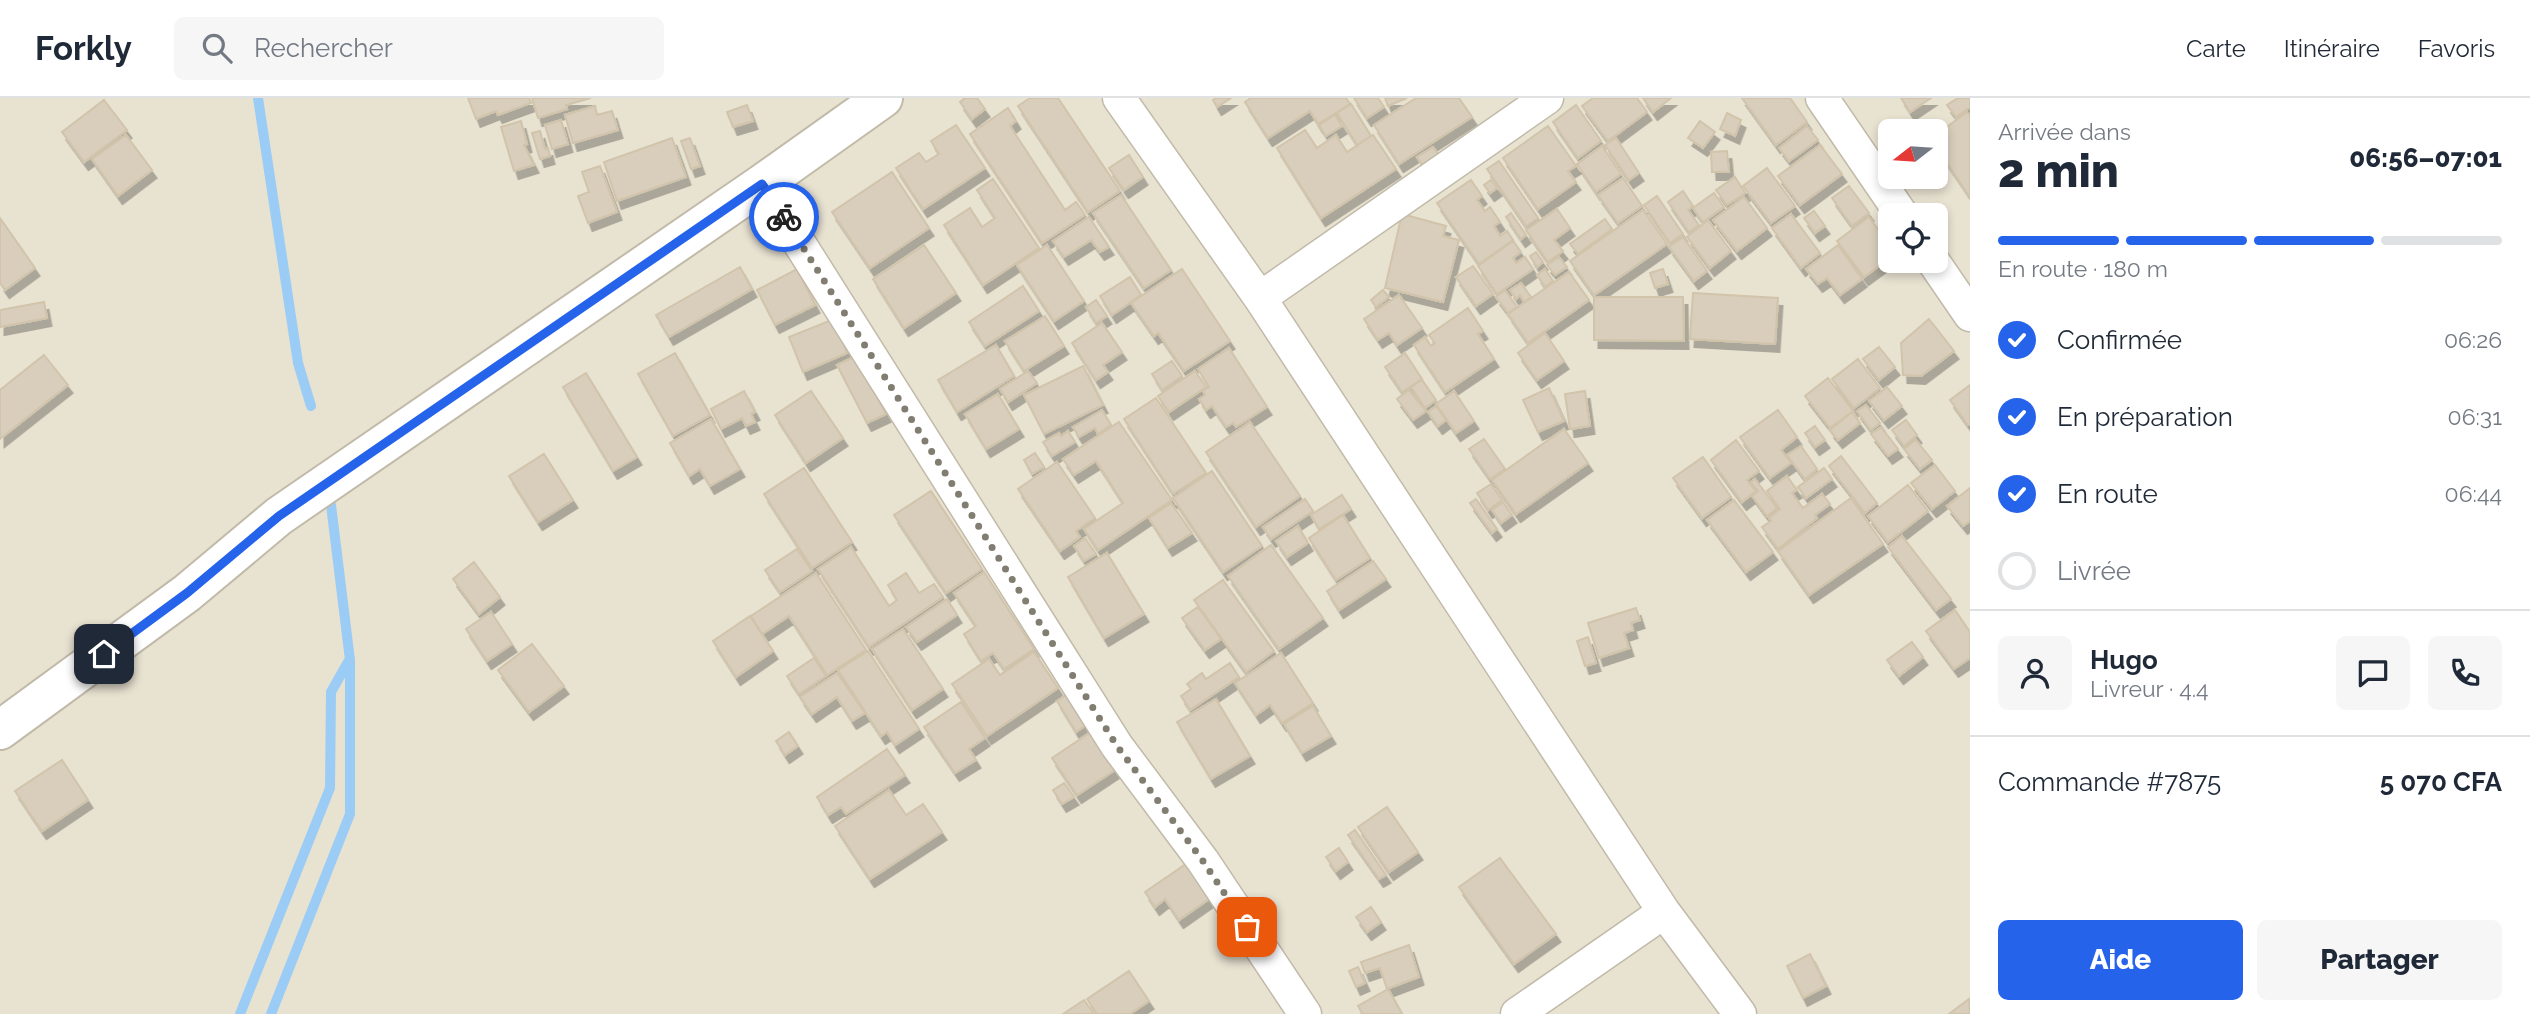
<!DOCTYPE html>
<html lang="fr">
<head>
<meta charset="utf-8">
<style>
	body { margin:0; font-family:Raleway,sans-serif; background:#f6f6f7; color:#1f2937; height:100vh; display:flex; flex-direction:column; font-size:26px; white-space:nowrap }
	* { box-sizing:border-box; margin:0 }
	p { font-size:23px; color:#747a83 }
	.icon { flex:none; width:38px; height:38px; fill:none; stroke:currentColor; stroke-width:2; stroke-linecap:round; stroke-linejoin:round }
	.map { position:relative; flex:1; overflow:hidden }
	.sheet { display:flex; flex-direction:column; background:#fff; width:560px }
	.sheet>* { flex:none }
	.needle { width:46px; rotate:253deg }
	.buttons { position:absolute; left:1878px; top:21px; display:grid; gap:14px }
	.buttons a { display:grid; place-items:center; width:70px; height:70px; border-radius:10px; background:#fff; box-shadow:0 4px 10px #0003; font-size:35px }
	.pin { position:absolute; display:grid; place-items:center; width:60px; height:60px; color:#fff; margin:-30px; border-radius:14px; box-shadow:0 4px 10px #0006 }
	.courier { position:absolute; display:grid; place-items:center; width:70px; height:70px; margin:-35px; border:5px solid #2563eb; border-radius:50%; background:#fff; color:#222; box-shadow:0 2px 9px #0007 }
	.head em { font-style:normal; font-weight:800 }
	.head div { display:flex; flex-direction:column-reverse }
	.head { display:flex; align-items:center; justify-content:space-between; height:119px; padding:0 28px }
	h1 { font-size:46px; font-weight:800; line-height:52px }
	.bar { display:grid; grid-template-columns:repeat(4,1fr); gap:10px 7px; align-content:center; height:84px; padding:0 28px }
	.bar i { height:9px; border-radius:5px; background:#e0e1e3 }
	.bar .on { background:#2563eb }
	.bar p { grid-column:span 4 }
	.line { display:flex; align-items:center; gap:18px; padding:0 28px; border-top:2px solid #e0e1e3 }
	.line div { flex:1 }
	.round { display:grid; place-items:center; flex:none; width:74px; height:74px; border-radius:10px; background:#f6f6f7 }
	ol { padding:0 28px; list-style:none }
	li { display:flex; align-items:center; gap:21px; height:77px }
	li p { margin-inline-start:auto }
	li .icon { padding:7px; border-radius:50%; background:#2563eb; color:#fff; stroke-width:4 }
	li:last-child { color:#747a83 }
	li i { width:38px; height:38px; border:4px solid #e0e1e3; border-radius:50% }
	.primary-button { display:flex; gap:14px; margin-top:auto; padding:14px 28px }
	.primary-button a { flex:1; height:80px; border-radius:10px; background:#2563eb; color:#fff; font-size:28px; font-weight:800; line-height:80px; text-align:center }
	.primary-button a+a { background:#f6f6f7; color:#1f2937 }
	header { display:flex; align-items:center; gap:42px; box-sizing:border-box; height:98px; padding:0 35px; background:#fff; border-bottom:2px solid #e0e1e3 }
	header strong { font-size:33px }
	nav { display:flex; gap:38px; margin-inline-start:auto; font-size:24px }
	.search { width:490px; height:63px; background:#f6f6f7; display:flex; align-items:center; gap:18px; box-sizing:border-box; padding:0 24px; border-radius:10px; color:#747a83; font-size:26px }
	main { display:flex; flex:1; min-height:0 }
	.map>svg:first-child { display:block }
</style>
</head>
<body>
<header>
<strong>Forkly</strong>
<div class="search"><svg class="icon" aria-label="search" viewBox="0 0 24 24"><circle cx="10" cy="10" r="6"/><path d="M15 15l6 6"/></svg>Rechercher</div>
<nav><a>Carte</a><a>Itinéraire</a><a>Favoris</a></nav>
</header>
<main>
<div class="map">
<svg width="1970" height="916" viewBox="0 0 1970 916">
	<defs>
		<filter id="shadow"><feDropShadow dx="4.5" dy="8" stdDeviation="0" flood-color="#0004"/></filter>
	</defs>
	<rect width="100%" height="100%" fill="#f3efe4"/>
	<path fill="#e8e2d1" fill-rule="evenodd" d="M0,0h1970v916h-1970zM1890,33h46v46h-46zM1890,117h46v46h-46z"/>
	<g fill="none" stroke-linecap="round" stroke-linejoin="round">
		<path stroke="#9bccf5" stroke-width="10" d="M258,0l40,265 13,43
			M240,916l90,-226 1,-96 17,-30
			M271,916l79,-200v-154l-19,-155"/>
	</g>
	<path fill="#d8cebb" stroke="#d1c4ab" stroke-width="2" filter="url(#shadow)" d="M468,0h61l2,5 -33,12 -2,-4 -20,8z
		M532,0h59l-25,7 1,4 -29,9z
		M965,0h12l8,11 -13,10 -12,-17z
		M1030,0h28l62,93 -32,21 -70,-106z
		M1216,0h15l-14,9 -4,-7z
		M1251,0h95l4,6 -32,20 -8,-13 -42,27 -23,-36z
		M1354,0h24l6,9 -17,11z
		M1385,0h22l-19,8z
		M1416,0h43l13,19 -73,47 -25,-39z
		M1593,0h44l10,14 -39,29 -26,-35z
		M1643,0h28l-18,14z
		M1742,0h48l17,24 -31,23z
		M1901,0h30l-21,14z
		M1958,0h12v9l-14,10 -9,-12z
		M104,2l23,30 -43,32 -22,-30z
		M1351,6l20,32 -14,9 -20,-32z
		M747,7l6,16 -20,6 -6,-15z
		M1576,7l25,36 -23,17 -25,-36z
		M595,8l2,9 15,-4 6,19 -45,13 -8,-28z
		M1008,10l8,13 -6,5 55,84 11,-8 9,13 -43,28 -72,-109z
		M1967,14l3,4v81l-34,-50v-12z
		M1727,15l14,7 -6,16 -15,-7z
		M1335,17l7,11 -16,10 -7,-11z
		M561,22l7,24 -16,5 -7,-24z
		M521,23l6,23 -3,1 10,20 -20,6 -13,-44z
		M1700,23l15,11 -12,16 -15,-10z
		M956,27l29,43 -62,41 -27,-41 23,-15 7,9 13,-8 -8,-13z
		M1548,28l28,40 -8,5 8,11 -38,27 -35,-51z
		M1807,28l11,14 -29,21 -10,-13z
		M1305,32l12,18 19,-13 11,17 26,-17 23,34 -75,49 -44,-70z
		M540,33l5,18 3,-1 2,8 -10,3 -8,-26z
		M126,37l26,35 -34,26 -26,-37z
		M672,40l14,39 -69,24 -13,-39z
		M690,40l10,28 -9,3 -10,-28z
		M1616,40l23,35 -10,7 -24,-35z
		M1820,47l22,29 -42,31 -22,-29z
		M1602,48l19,28 -25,18 -19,-28z
		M1433,49l10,14 -16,11 -10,-15z
		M1727,53l2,21h-17l-1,-20z
		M1129,57l14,22 -19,13 -15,-22z
		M1499,63l39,57 -12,8 -39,-57z
		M600,68l17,46 -29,11 -10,-27 11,-4 -7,-20z
		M1767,70l28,38 -24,17 -28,-37z
		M892,74l37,56 -59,40 -38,-56z
		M1735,79l10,16 -18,12 -11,-15z
		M1623,80l19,28 -24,17 -20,-28z
		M993,81l46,69 -56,37 -39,-60 26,-17 12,19 13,-9 -18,-28z
		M1471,82l11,16 -5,4 8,11 5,-4 10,15 -6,4 6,10 7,-5 6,9 -34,24 -42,-61z
		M1491,82l6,8 -7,5 -6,-8z
		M1849,88l20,27 -17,13 -20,-28z
		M1683,93l10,15 -5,4 11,15 -10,7 -21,-30z
		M1714,95l10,14 -21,15 -10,-14z
		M1121,97l50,75 -27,18 -51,-75z
		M1657,98l26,38 -13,9 -26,-38z
		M1744,99l23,31 -30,23 -24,-31z
		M1557,111l13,19 -16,12 9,11 -15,11 -22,-32z
		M1643,112l24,34 -73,51 -24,-34z
		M1814,113l11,15 -10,7 -11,-15z
		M1511,115l15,22 -5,4 -15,-22z
		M1402,116l44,12 -3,10 16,4 -16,62 -58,-14z
		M1791,116l29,39 -19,15 -29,-40z
		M1089,119l20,30 -9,5 -9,-12 -27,17 -11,-16z
		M1869,119l21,29v12l-26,19 -27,-36z
		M0,120l35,50 -30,22 -5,-7z
		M1605,121l7,10 -34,25 -8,-10z
		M1708,122l23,31 -21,17 -23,-31z
		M1683,139l24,34 -13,10 -25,-34z
		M1513,143l8,11 -8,6 3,5 9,-6 8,12 -36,25 -19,-28z
		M924,147l32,48 -52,35 -31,-49z
		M1047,147l37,56 -30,20 -37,-56z
		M1838,147l24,34 -22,16 -13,-17 -9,6 -12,-15z
		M1536,154l7,10 -6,5 -7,-11z
		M1559,159l8,10 -12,8 -8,-10z
		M1473,168l20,28 -17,12 -20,-29z
		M740,169l12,22 -83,48 -13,-22z
		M797,171l18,36 -40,20 -18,-35z
		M1182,171l48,72 -46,30 -26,-38 -4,3 -23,-33z
		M1545,171l8,12 -8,6 -8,-12z
		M1663,171l5,15 -13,4 -5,-15z
		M1569,174l20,28 -61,43 -20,-29z
		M1130,179l11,18 -29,20 -12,-19z
		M1521,185l10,14 -7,5 -4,-7 -4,4 -6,-9z
		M1023,188l16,25 -54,35 -16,-24z
		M1383,192l6,7 -13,10 -5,-7z
		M1505,192l12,17 -9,6 -12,-16z
		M1693,195l85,5 -3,46 -85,-5z
		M1399,197l23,33 -25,17 -8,-12 -11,7 -14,-21z
		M1594,199h89l1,44 -90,-1z
		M1096,202l11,16 -11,7 -10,-16z
		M44,204l3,16 -47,9v-17z
		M1468,210l15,23 -5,3 16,25 -49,33 -31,-47 11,-8 6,9 4,-3 -6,-8z
		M1045,218l19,30 -40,25 -19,-30z
		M834,221l13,34 -44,19 -14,-35z
		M1929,221l25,32 -33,25 -18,-1 -2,-32z
		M1102,225l20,29 -19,13 5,7 -12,8 -24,-37z
		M1545,235l19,28 -27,19 -19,-27z
		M996,247l18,31 -57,36 -19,-32z
		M1879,249l16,20 -16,13 -16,-21z
		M1229,250l38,59 -31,20 -3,-4 -7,4 -14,-21 -6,4 -7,-11 6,-4 -2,-4 6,-4 -11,-18z
		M675,255l35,62 -37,21 -35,-62z
		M1405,255l17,26 -20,13 -17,-25z
		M44,257l24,30 -68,54v-49z
		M856,258l30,58 -19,9 -30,-58z
		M1858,261l22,29 -26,20 -22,-29z
		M1172,263l10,15 -20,14 -10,-16z
		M1083,268l20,39 -59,29 -20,-39z
		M1028,273l9,12 -29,19 -8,-13z
		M1195,273l11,16 -37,25 -11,-16z
		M586,275l51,84 -24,14 -50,-84z
		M1828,280l25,33 -23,17 -25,-32z
		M1422,282l14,20 -11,8 -14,-21z
		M1970,287v39l-2,1 -18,-25z
		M1887,289l15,19 -18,14 -15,-19z
		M1549,290l15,33 -26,11 -15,-32z
		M1409,292l17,21 -13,9 -16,-21z
		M744,293l11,21 -4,2 4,8 -9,4 -4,-8 -21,11 -10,-20z
		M811,293l32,47 -37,25 -31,-48z
		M1454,293l20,30 -18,12 -20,-29z
		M1585,293l5,35 -20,3 -5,-35z
		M998,296l21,35 -33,20 -21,-35z
		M1156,300l50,75 -33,21 -49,-75z
		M1866,307l14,18 -9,7 -14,-19z
		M1436,308l10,14 -8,6 -10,-14z
		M1102,312l9,15 -13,9 -3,-6 -16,9 -6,-10z
		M1778,312l19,27 -16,13 10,13 -21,15 -30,-41z
		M1852,314l8,11 -22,17 -8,-10z
		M711,321l29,50 -30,17 -10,-17 -11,7 -19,-33z
		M1906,322l11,15 -13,11 -12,-16z
		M1119,324l53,78 -74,50 -14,-21 39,-26 -27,-42 -22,14 -11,-16z
		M1250,324l50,74 -44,31 -50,-75z
		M1815,328l10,14 -10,7 -10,-14z
		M1881,329l17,22 -10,7 -17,-22z
		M1564,331l24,34 -72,51 -24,-34z
		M1068,333l7,11 -23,14 -9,-14 16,-9 2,3z
		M1484,341l21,30 -15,10 -21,-30z
		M1736,342l23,31 -12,9 9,11 -14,11 -31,-42z
		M1916,342l16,20 -12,9 -16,-20z
		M1801,348l16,23 -12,10 -18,-24z
		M1035,355l9,14 -12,7 -8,-14z
		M544,356l29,46 -35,22 -29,-46z
		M1841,358l36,47 -12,10 -36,-47z
		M1703,359l28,40 -29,21 -29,-40z
		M1057,364l38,56 -19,13 4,6 -20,14 -42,-62z
		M1935,367l20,26 -23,18 -21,-26z
		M804,370l48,74 -40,26 -48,-74z
		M1824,370l8,11 -26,19 -8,-11z
		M1212,373l50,75 -39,26 -50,-74z
		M1787,378l10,14 -5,3 11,15 19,-14 8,10 -15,11 2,3 -39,31 -16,-22 9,-6 -2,-3 11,-9 -13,-18z
		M1755,381l22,29 -10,8 -15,-20 6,-5 -7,-9z
		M1491,386l11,16 -14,10 -11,-17z
		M1908,387l20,26 -40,31 -20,-26z
		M1970,390v33l-7,5 -16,-20z
		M931,393l51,78 -36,24 -52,-78z
		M1342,397l9,14 -32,20 -8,-14z
		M1851,400l32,46 -74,51 -31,-44z
		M1305,401l8,12 -42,28 -8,-12z
		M1476,401l21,30 -5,4 -22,-30z
		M1734,402l39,52 -27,20 -39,-52z
		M1503,404l9,13 -11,8 -9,-13z
		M1171,405l21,30 -24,15 -19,-30z
		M1343,417l27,43 -34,22 -27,-42z
		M1298,428l10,17 -21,14 -11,-16z
		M1902,438l49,63 -15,11 -48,-63z
		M1085,440l11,16 -12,7 -10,-15z
		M1271,447l52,73 -44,31 -51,-73z
		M851,449l38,59 8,-6 -9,-15 18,-12 13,20 15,-9 9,13 -74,50 -51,-78z
		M797,451l15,22 -32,21 -15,-22z
		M1107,455l37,61 -40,24 -36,-61z
		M1373,463l13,18 -47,31 -12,-19z
		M474,464l26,35 -21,17 -26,-35z
		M984,474l50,77 -30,20 -11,-16 -12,8 -17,-27 12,-8 -22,-33z
		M816,475l50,77 -39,25 -38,-59 -27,18 -11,-18z
		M1223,482l51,71 -28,21 -52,-72z
		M947,501l10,16 -40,27 -11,-15z
		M1198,509l23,32 -16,11 -23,-32z
		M1636,510l4,12 -9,3 2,7 -9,3 5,15 -30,10 -11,-35z
		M1955,512l15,22v26l-16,11 -28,-38z
		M491,514l21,32 -25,17 -21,-32z
		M750,518l23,35 -37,26 -23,-36z
		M903,531l40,60 -31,21 -40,-61z
		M1588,539l8,26 -11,3 -8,-25z
		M1912,544l11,15 -24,19 -12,-16z
		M532,546l32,42 -35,26 -31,-42z
		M868,553l51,78 -24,16 -8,-13 -6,4 -43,-66z
		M1034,554l24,36 -71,48 -35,-52 37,-25 11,16z
		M1281,555l32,50 -31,20 -12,-18 -14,10 -21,-32z
		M814,560l12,18 -27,18 -12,-18z
		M1230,565l9,14 -49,33 -9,-14 10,-7 -4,-5 15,-11 4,6z
		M837,575l28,40 -13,8 -15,-24 -25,17 -12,-17z
		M1069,595l20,30 -13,9 -19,-31z
		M1216,601l34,57 -39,23 -34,-57z
		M961,604l24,36 -16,11 7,11 -21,13 -31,-46z
		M1313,608l18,30 -29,17 -18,-29z
		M789,634l9,14 -13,9 -9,-14z
		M1091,634l24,38 -38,25 -25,-37z
		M887,651l18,26 -59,39 -5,-7 -13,8 -11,-18z
		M62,662l26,40 -46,31 -27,-40z
		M1064,685l10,14 -12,7 -9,-14z
		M889,692l17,25 17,-11 19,28 -72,47 -35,-53z
		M1387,709l31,45 -29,20 -31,-45z
		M1355,732l31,45 -7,4 -31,-44z
		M1339,750l9,14 -12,9 -10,-14z
		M1500,760l56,76 -42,30 -55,-77z
		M1186,766l23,35 -30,21 -14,-21 -10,8 -10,-15z
		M1371,809l10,15 -14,10 -11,-15z
		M1409,847l10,32 -32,12 -7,-21 -15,5 -4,-11z
		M1810,856l16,32 -23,12 -16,-32z
		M1358,869l7,16 -9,4 -7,-16z
		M1129,873l20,30 -19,13h-33l-10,-15z
		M1388,891l14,25h-41l1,-1 -4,-7z
		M1969,901l1,15h-21z
		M1084,902l10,14h-31z"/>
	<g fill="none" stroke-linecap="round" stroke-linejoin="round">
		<defs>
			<path id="minor" d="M1119,0l141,200 404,614 76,102
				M1822,0l80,117
				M762,86l355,562 86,115 102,153
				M1933,163l37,54
				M1260,200l287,-200
				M1517,916l147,-102"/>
			<path id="tertiary" d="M0,632l187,-137 92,-77 483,-332 121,-86"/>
		</defs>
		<use href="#minor" stroke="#c2baa9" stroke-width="35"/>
		<use href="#tertiary" stroke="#c2baa9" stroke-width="42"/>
		<use href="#minor" stroke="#fff" stroke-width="32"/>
		<use href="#tertiary" stroke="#fff" stroke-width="38"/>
	</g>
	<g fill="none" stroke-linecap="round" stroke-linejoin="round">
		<path stroke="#827d71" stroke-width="7" stroke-dasharray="0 12.6" d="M784,119l333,529 86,115 44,66"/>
		<path stroke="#2563eb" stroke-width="9" d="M104,556l83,-61 92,-77 483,-332 22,33"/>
	</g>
</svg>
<div class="buttons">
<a><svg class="needle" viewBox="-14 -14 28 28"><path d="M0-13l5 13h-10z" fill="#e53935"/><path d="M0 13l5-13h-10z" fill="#747a83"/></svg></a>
<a><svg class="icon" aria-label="locate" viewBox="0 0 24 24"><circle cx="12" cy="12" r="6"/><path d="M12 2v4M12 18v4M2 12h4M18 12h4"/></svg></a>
</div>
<div class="pin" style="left:1247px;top:829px;background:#ea580c"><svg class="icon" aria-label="bag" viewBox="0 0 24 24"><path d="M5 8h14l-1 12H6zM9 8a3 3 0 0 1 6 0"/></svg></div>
<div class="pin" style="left:104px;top:556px;background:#1f2937"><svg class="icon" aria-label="home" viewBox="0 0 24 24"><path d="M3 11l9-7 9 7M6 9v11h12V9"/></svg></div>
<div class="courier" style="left:784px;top:119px"><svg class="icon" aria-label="bike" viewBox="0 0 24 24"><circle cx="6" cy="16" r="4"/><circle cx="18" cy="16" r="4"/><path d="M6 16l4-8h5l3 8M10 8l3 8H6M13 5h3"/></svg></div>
</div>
<section class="sheet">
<div class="head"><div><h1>2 min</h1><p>Arrivée dans</p></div><em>06:56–07:01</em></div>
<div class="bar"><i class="on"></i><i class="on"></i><i class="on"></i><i></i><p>En route · 180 m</p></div>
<ol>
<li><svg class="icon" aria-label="check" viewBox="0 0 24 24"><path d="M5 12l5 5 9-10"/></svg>Confirmée<p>06:26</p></li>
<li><svg class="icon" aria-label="check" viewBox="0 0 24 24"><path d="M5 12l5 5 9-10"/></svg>En préparation<p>06:31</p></li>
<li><svg class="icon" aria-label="check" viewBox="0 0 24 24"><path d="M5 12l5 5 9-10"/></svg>En route<p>06:44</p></li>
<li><i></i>Livrée</li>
</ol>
<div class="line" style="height:126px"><a class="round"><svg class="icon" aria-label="person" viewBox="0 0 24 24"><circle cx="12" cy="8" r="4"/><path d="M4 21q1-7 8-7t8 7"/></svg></a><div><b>Hugo</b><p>Livreur · 4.4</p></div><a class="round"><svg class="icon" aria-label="chat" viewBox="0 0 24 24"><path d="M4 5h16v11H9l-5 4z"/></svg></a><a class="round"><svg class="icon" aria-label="phone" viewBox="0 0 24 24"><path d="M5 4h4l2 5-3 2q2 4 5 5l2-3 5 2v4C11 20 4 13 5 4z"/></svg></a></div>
<div class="line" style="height:91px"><div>Commande #7875</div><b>5 070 CFA</b></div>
<div class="primary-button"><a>Aide</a><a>Partager</a></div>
</section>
</main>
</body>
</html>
